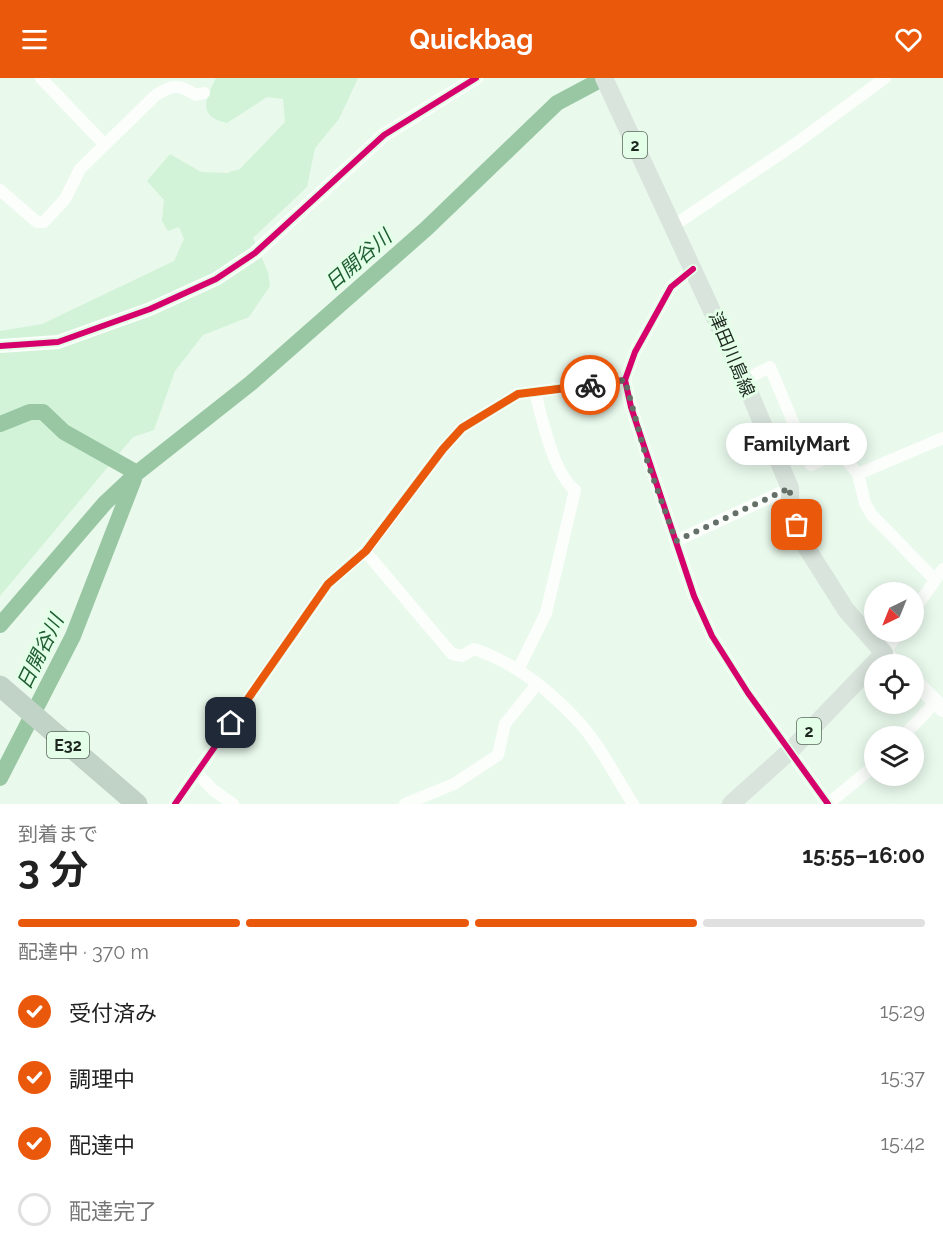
<!DOCTYPE html>
<html lang="ja">
<head>
<meta charset="utf-8">
<style>
	body { margin:0; font-family:Raleway,"Noto Sans JP",sans-serif; background:#f6f6f6; color:#222; height:100vh; display:flex; flex-direction:column; font-size:22px; white-space:nowrap }
	* { box-sizing:border-box; margin:0 }
	p { font-size:20px; color:#767676 }
	.icon { flex:none; width:33px; height:33px; fill:none; stroke:currentColor; stroke-width:2; stroke-linecap:round; stroke-linejoin:round }
	.map { position:relative; height:726px; overflow:hidden }
	.panel { display:flex; flex-direction:column; background:#fff; flex:1 }
	.panel>* { flex:none }
	.needle { width:39px; rotate:223deg }
	.tools { position:absolute; left:864px; top:504px; display:grid; gap:12px }
	.tools a { display:grid; place-items:center; width:60px; height:60px; border-radius:50%; background:#fff; box-shadow:0 3px 15px #0003; font-size:30px }
	.pin { position:absolute; display:grid; place-items:center; width:51px; height:51px; color:#fff; margin:-26px; border-radius:12px; box-shadow:0 3px 9px #0006 }
	.courier { position:absolute; display:grid; place-items:center; width:60px; height:60px; margin:-30px; border:4px solid #ea580c; border-radius:50%; background:#fff; color:#222; box-shadow:0 2px 8px #0007 }
	.bubble { position:absolute; height:42px; border-radius:21px; background:#fff; box-shadow:0 3px 15px #0003; font-size:20px; font-weight:700; line-height:42px; text-align:center }
	.overview em { font-style:normal; font-weight:700 }
	.overview div { display:flex; flex-direction:column-reverse }
	.overview { display:flex; align-items:center; justify-content:space-between; height:102px; padding:0 18px }
	h1 { font-size:39px; font-weight:700; line-height:45px }
	.bar { display:grid; grid-template-columns:repeat(4,1fr); gap:9px 6px; align-content:center; height:72px; padding:0 18px }
	.bar i { height:8px; border-radius:4px; background:#e0e0e0 }
	.bar .active { background:#ea580c }
	.bar p { grid-column:span 4 }
	ol { padding:0 18px; list-style:none }
	li { display:flex; align-items:center; gap:18px; height:66px }
	li p { margin-inline-start:auto }
	li .icon { padding:6px; border-radius:50%; background:#ea580c; color:#fff; stroke-width:4 }
	li:last-child { color:#767676 }
	li i { width:33px; height:33px; border:3px solid #e0e0e0; border-radius:50% }
	header { display:flex; justify-content:space-between; align-items:center; height:78px; padding:0 18px; background:#ea580c; color:#fff; font-size:27px; font-weight:700 }
	.map>svg:first-child { display:block }
</style>
</head>
<body>
<header><svg class="icon" aria-label="menu" viewBox="0 0 24 24"><path d="M4 6h16M4 12h16M4 18h16"/></svg>Quickbag<svg class="icon" aria-label="heart" viewBox="0 0 24 24"><path d="M12 20l-8-8c-3-5 5-10 8-4 3-6 11-1 8 4z"/></svg></header>
<div class="map">
<svg width="943" height="726" viewBox="0 0 943 726">
	<rect width="100%" height="100%" fill="#e9f9ec"/>
	<path fill="#d2f3d8" d="M216,0h142l-19,41 -24,29 -8,39 -54,51 15,34 2,14 -21,31 -46,18 -28,36 -21,59 -21,7 -133,159v-265l42,-7 132,-63 10,-22 -5,-12 -11,4 -6,-10 2,-21 -17,-19 23,-27 31,18 26,1 13,-4 45,-47 -2,-23 -16,-2 -40,26c-31,-7 -21,-24 -11,-45z"/>
	<g fill="none" stroke-linecap="round" stroke-linejoin="round">
		<path stroke="#99c7a3" stroke-width="16" d="M0,346l30,-12h13l21,20 73,41
			M0,547l105,-122 32,-30 114,-90 176,-155 130,-125 47,-25
			M0,700l73,-142 61,-157"/>
		<path stroke="#fcfefc" stroke-width="12" d="M41,0l63,66
			M0,112l37,32h7l21,-23 15,-30 76,-74c18,-11 22,-11 40,0l8,-2
			M673,148l122,-82 90,-66
			M693,191l-22,18 -36,65 -10,28 6,27 63,189 18,40 36,57 80,111
			M744,302l26,-13 41,98 26,-12 6,3 15,18
			M676,463l114,-53
			M365,473l87,103 10,2 12,-7c39,13 74,40 102,70 23,24 39,57 57,85
			M935,502l-64,-66 -6,-11 -7,-29 85,-36
			M914,532l29,-41
			M884,575l15,-21
			M518,592l28,-57 29,-123c-22,-17 -33,-72 -40,-98
			M903,658l33,-34
			M196,694l17,18 20,14
			M175,726l153,-220 37,-33 78,-102 19,-21 56,-34 107,-14
			M405,726l49,-20 44,-29 7,-31 32,-40
			M828,726l46,-38"/>
		<path stroke="#fcfefc" stroke-width="14" d="M0,268l58,-4 92,-33 66,-30 39,-26 129,-118 92,-57"/>
		<path stroke="#fcfefc" stroke-width="16" d="M884,575l12,11
			M914,603l29,28"/>
		<path stroke="#d8e4dc" stroke-width="18" d="M604,0l140,302 46,108v20l13,34 43,68 38,43 -93,97 -60,54"/>
		<path stroke="#c1d3c7" stroke-width="21" d="M0,608l137,118"/>
		<defs>
			<path id="cycleway" d="M693,191l-22,18 -36,65 -10,28 6,27 63,189 18,40 36,57 80,111
				M0,268l58,-4 92,-33 66,-30 39,-26 129,-118 92,-57
				M175,726l153,-220 37,-33 78,-102 19,-21 56,-34 107,-14"/>
		</defs>
		<use href="#cycleway" stroke="#e3ffe8" stroke-width="10"/>
		<use href="#cycleway" stroke="#d6006c" stroke-width="6"/>
	</g>
	<g fill="none" stroke-linecap="round" stroke-linejoin="round">
		<path stroke="#647067" stroke-width="6" stroke-dasharray="0 10.8" d="M590,307l35,-5 23,84 28,77 114,-53v20l7,17"/>
		<path stroke="#ea580c" stroke-width="8" d="M231,645l97,-139 38,-33 77,-102 19,-21 56,-34 72,-9"/>
	</g>
	<g text-anchor="middle" dominant-baseline="central" stroke-width="6" stroke-linejoin="round" paint-order="stroke">
		<g fill="#e3ffe8" stroke="#58685b" stroke-width="1.5">
			<rect x="623" y="54" width="24" height="26" rx="4.5"/>
			<rect x="797" y="640" width="24" height="26" rx="4.5"/>
			<rect x="47" y="654" width="42" height="26" rx="4.5"/>
		</g>
		<g font-size="16" font-weight="bold" fill="#1d271f">
			<text x="635" y="67">2</text>
			<text x="809" y="653">2</text>
			<text x="68" y="667">E32</text>
		</g>
		<g font-size="18" fill="#1d271f" stroke="#e3ffe8">
			<text transform="translate(732 276) rotate(67)">津田川島線</text>
		</g>
		<g font-size="20" font-style="italic" fill="#1d5d31" stroke="#e3ffe8">
			<text transform="translate(358 182) rotate(-41)">日開谷川</text>
			<text transform="translate(40 574) rotate(-64)">日開谷川</text>
		</g>
	</g>
</svg>
<div class="tools">
<a><svg class="needle" viewBox="-14 -14 28 28"><path d="M0-13l5 13h-10z" fill="#e53935"/><path d="M0 13l5-13h-10z" fill="#767676"/></svg></a>
<a><svg class="icon" aria-label="locate" viewBox="0 0 24 24"><circle cx="12" cy="12" r="6"/><path d="M12 2v4M12 18v4M2 12h4M18 12h4"/></svg></a>
<a><svg class="icon" aria-label="layers" viewBox="0 0 24 24"><path d="M12 4l9 5-9 5-9-5zM3 14l9 5 9-5"/></svg></a>
</div>
<div class="pin" style="left:797px;top:447px;background:#ea580c"><svg class="icon" aria-label="bag" viewBox="0 0 24 24"><path d="M5 8h14l-1 12H6zM9 8a3 3 0 0 1 6 0"/></svg></div>
<div class="pin" style="left:231px;top:645px;background:#1f2937"><svg class="icon" aria-label="home" viewBox="0 0 24 24"><path d="M3 11l9-7 9 7M6 9v11h12V9"/></svg></div>
<div class="courier" style="left:590px;top:307px"><svg class="icon" aria-label="bike" viewBox="0 0 24 24"><circle cx="6" cy="16" r="4"/><circle cx="18" cy="16" r="4"/><path d="M6 16l4-8h5l3 8M10 8l3 8H6M13 5h3"/></svg></div>
<div class="bubble" style="left:726px;top:345px;width:141px">FamilyMart</div>
</div>
<section class="panel">
<div class="overview"><div><h1>3 分</h1><p>到着まで</p></div><em>15:55–16:00</em></div>
<div class="bar"><i class="active"></i><i class="active"></i><i class="active"></i><i></i><p>配達中 · 370 m</p></div>
<ol>
<li><svg class="icon" aria-label="check" viewBox="0 0 24 24"><path d="M5 12l5 5 9-10"/></svg>受付済み<p>15:29</p></li>
<li><svg class="icon" aria-label="check" viewBox="0 0 24 24"><path d="M5 12l5 5 9-10"/></svg>調理中<p>15:37</p></li>
<li><svg class="icon" aria-label="check" viewBox="0 0 24 24"><path d="M5 12l5 5 9-10"/></svg>配達中<p>15:42</p></li>
<li><i></i>配達完了</li>
</ol>
</section>
</body>
</html>
